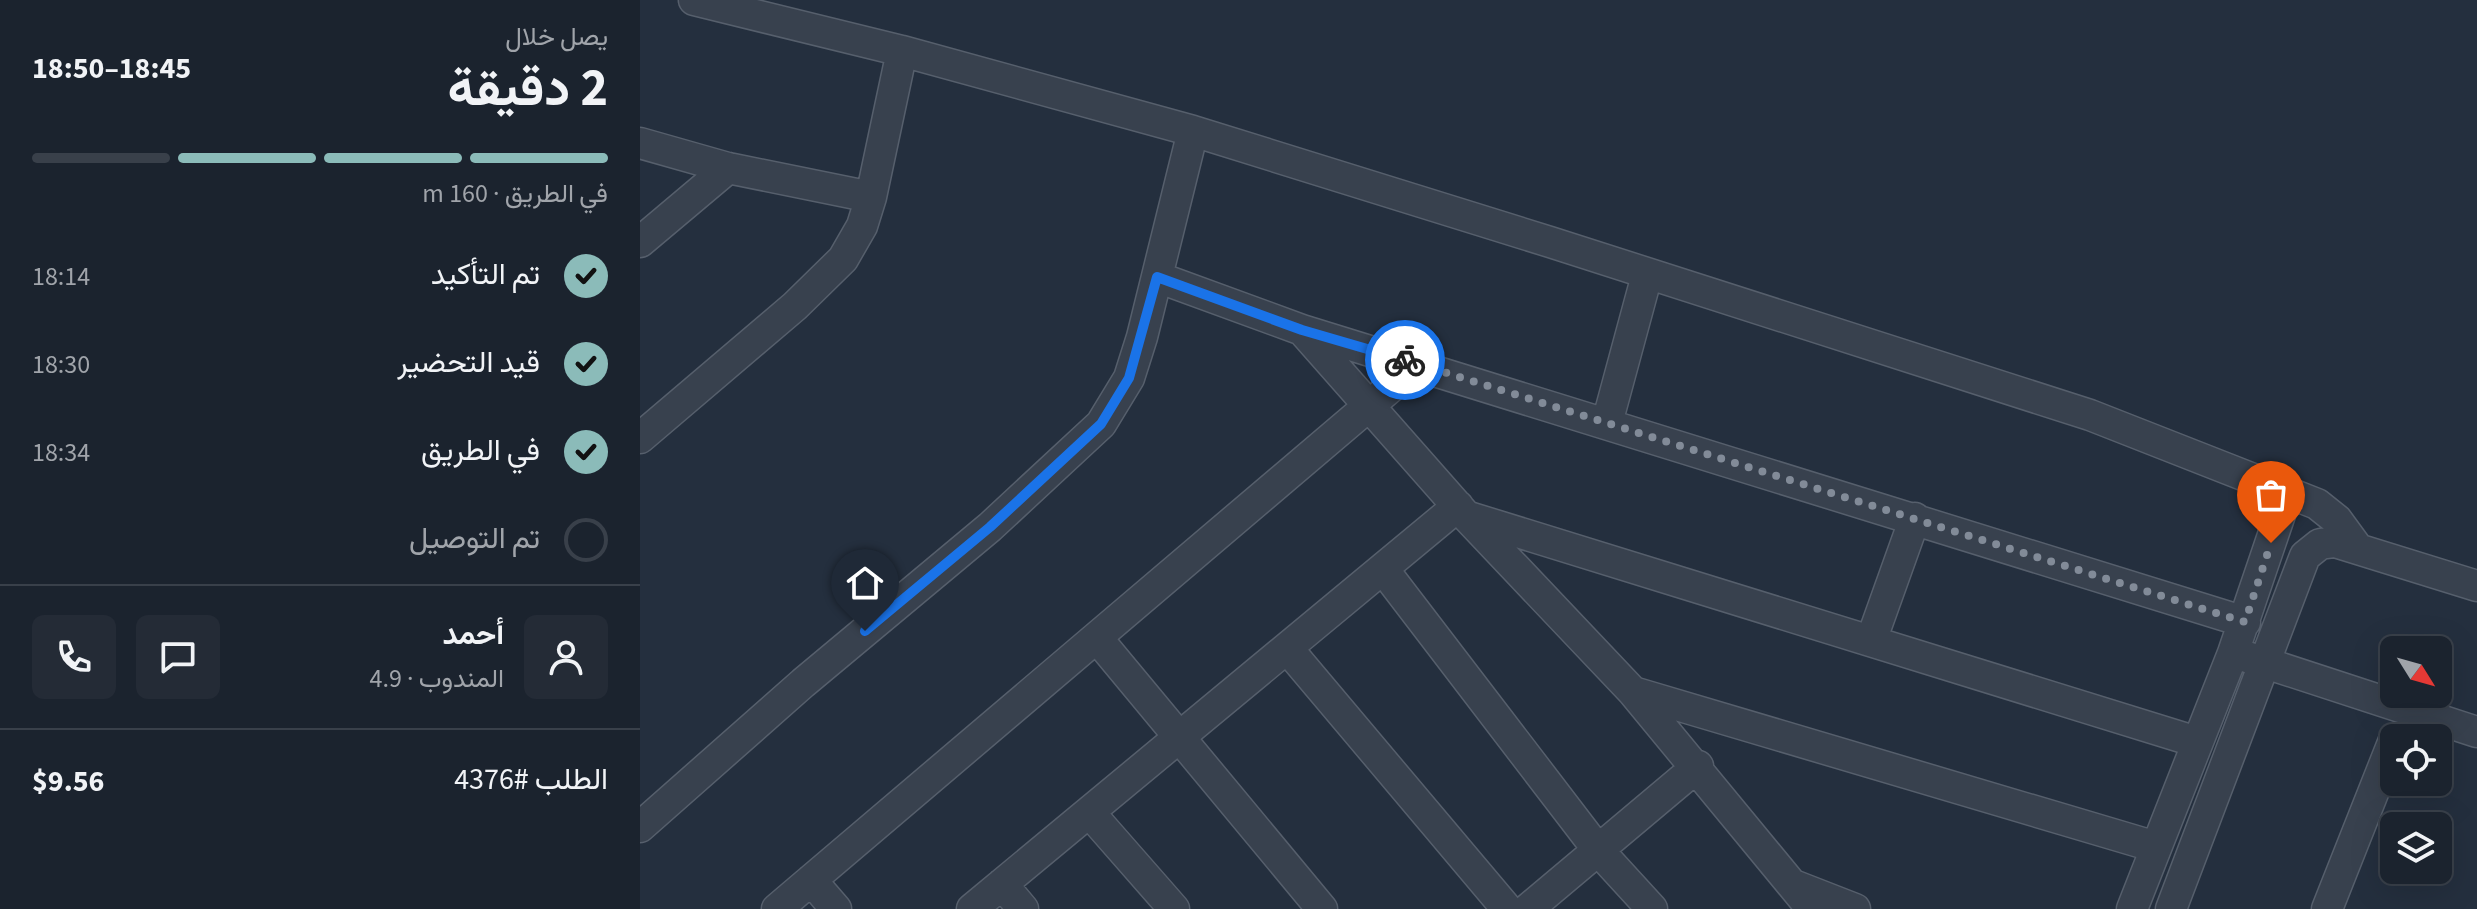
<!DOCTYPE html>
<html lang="ar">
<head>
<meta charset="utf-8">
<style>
	body { margin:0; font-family:"Source Sans 3",Vazirmatn,sans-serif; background:#242b36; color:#f1f3f6; direction:rtl; height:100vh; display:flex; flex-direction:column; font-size:30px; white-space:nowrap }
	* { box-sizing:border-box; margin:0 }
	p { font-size:26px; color:#a0a4aa }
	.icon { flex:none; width:44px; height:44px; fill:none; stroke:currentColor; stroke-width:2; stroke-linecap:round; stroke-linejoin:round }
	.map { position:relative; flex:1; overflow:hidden; direction:ltr }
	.details { display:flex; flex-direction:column; background:#1b232e; width:640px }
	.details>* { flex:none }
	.needle { width:52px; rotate:127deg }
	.fabs { position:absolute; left:1740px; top:636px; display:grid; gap:16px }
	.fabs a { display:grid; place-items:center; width:72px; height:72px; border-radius:12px; background:#1b232e; box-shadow:0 8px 32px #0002,0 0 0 2px #39404a; font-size:40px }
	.pin { position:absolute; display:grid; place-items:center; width:68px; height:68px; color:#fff; margin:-82px -34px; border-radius:50% 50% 50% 0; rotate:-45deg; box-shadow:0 0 8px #0007 }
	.pin .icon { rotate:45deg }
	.courier { position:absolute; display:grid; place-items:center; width:80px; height:80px; margin:-40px; border:6px solid #1a73e8; border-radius:50%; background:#fff; color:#222; box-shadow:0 2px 10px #0007 }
	.overview em { font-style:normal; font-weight:700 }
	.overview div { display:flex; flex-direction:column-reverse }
	.overview { display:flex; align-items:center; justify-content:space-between; height:136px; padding:0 32px }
	h1 { font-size:52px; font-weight:700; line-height:60px }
	.bar { display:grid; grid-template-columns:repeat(4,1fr); gap:12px 8px; align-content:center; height:96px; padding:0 32px }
	.bar i { height:10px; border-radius:6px; background:#39404a }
	.bar .current { background:#8bbbb9 }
	.bar p { grid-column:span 4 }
	.line { display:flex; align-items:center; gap:20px; padding:0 32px; border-top:2px solid #39404a }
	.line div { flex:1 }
	.round { display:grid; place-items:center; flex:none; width:84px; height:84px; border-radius:12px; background:#242b36 }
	ol { padding:0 32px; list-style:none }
	li { display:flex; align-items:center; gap:24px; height:88px }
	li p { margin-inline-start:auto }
	li .icon { padding:8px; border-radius:50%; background:#8bbbb9; color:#111; stroke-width:4 }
	li:last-child { color:#a0a4aa }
	li i { width:44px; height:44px; border:4px solid #39404a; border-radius:50% }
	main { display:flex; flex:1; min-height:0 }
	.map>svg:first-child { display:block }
</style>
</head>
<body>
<main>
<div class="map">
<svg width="1837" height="909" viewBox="0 0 1837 909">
	<rect width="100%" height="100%" fill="#242f3e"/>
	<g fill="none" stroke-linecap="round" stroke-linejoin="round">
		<defs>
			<path id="street" d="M54,0l208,51 291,80 357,111 540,173 227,89 20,16 19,26
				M0,143l88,25 143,29
				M0,242l88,-74
				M517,277l145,53 943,292
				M663,331l164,186 166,175 179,217
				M967,423l40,-148
				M0,438l155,-132 48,-47 19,-33 9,-29 31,-146
				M829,517l728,225
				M743,569l215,281 54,59
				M457,638l225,271
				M1231,641l44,-123
				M647,648l220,261
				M1607,657l230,75
				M993,692l523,155
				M449,812l85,97
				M0,827l163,-144 187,-156 111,-103 28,-46 13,-41 51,-206
				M171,880l25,29
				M362,884l21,25
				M1156,886l59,23
				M137,909l641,-545
				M332,909l486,-403
				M888,909l170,-143
				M1492,909l101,-256 55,-162
				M1531,909l134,-353 15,-12 15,-2 142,44
				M1687,909l67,-169"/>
		</defs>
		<use href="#street" stroke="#565f6c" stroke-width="33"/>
		<use href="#street" stroke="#38414e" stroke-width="30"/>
	</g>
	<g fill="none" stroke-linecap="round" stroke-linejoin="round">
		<path stroke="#828b98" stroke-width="8" stroke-dasharray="0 14.4" d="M765,360l840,262 26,-79"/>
		<path stroke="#1a73e8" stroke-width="10" d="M225,631l125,-104 111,-103 28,-46 28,-101 145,53 103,30"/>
	</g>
</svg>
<div class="fabs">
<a><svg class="needle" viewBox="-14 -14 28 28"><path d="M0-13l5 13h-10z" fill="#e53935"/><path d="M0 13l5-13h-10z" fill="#a0a4aa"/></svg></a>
<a><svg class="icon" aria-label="locate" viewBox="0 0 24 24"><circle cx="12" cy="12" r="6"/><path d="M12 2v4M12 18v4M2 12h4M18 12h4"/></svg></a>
<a><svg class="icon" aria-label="layers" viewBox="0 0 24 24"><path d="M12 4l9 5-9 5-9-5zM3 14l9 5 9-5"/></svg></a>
</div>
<div class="pin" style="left:1631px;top:543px;background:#ea580c"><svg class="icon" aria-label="bag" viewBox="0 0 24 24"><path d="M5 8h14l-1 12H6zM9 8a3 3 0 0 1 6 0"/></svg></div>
<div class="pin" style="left:225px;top:631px;background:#1f2937"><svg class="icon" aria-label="home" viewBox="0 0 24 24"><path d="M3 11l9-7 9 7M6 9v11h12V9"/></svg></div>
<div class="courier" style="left:765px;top:360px"><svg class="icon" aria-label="bike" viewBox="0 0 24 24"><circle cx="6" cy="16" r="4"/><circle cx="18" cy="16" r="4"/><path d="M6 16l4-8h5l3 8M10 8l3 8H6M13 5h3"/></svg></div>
</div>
<section class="details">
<div class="overview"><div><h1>2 دقيقة</h1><p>يصل خلال</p></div><em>18:45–18:50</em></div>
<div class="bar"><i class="current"></i><i class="current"></i><i class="current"></i><i></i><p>في الطريق · 160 m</p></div>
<ol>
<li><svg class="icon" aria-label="check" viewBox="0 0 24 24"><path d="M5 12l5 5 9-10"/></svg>تم التأكيد<p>18:14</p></li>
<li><svg class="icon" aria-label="check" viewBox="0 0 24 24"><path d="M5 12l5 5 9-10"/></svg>قيد التحضير<p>18:30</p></li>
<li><svg class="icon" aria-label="check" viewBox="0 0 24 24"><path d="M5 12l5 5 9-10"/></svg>في الطريق<p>18:34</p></li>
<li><i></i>تم التوصيل</li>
</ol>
<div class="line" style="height:144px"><a class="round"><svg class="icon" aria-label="person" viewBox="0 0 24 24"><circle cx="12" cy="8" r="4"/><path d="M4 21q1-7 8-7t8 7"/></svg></a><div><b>أحمد</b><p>المندوب · 4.9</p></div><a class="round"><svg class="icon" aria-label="chat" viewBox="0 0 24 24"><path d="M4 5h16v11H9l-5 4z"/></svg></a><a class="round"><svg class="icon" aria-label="phone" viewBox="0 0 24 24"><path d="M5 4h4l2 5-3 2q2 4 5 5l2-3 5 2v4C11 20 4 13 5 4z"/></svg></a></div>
<div class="line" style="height:104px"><div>الطلب #4376</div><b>$9.56</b></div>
</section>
</main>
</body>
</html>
